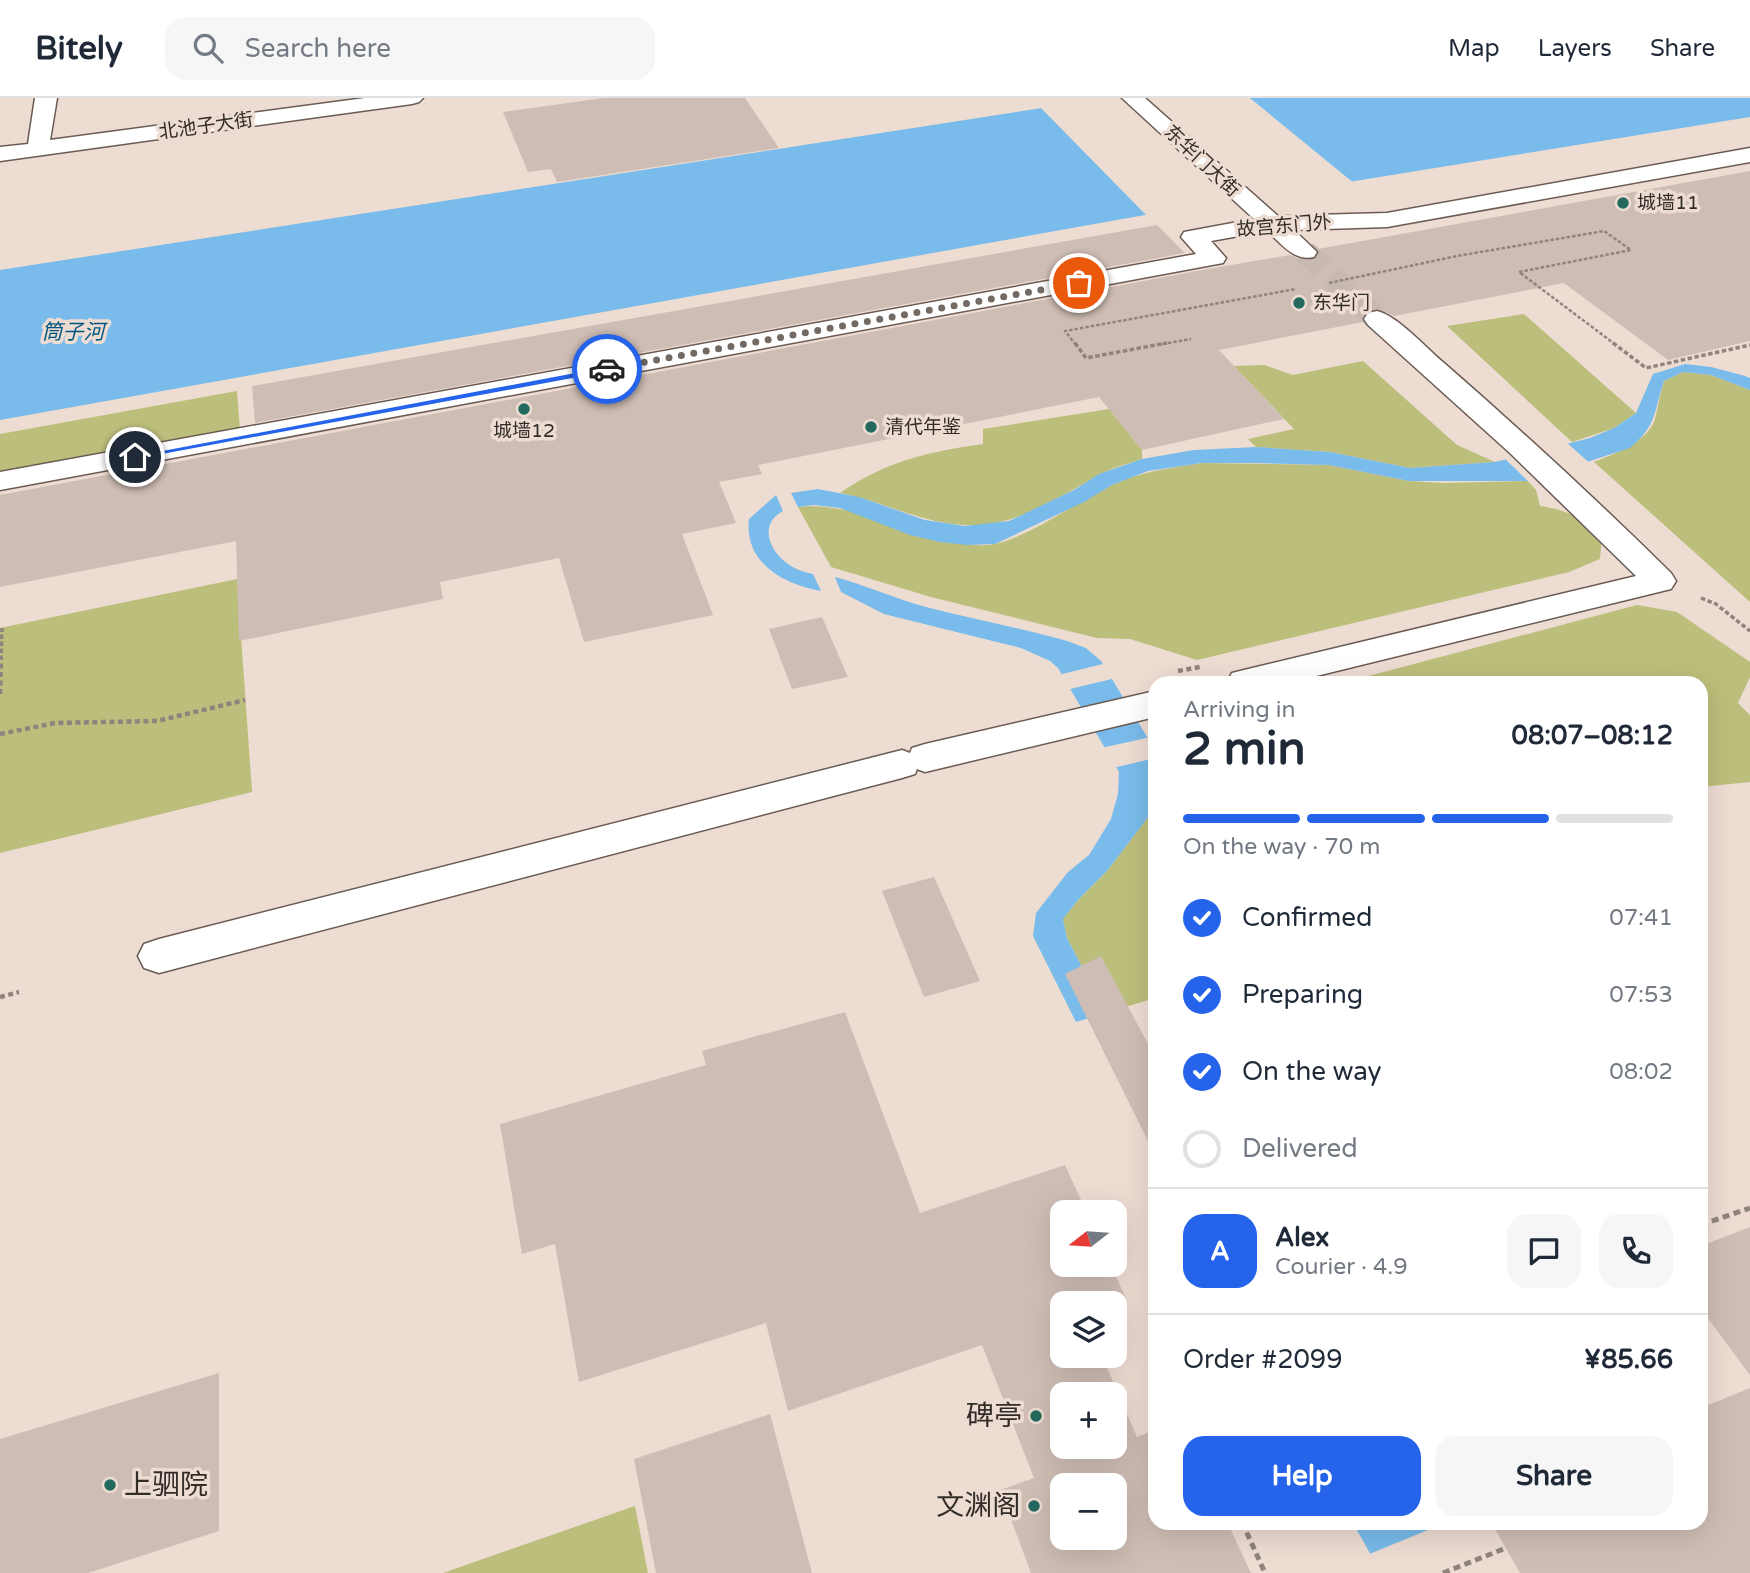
<!DOCTYPE html>
<html lang="en">
<head>
<meta charset="utf-8">
<style>
	body { margin:0; font-family:"Varela Round","Noto Sans SC",sans-serif; background:#f6f6f7; color:#1f2937; height:100vh; display:flex; flex-direction:column; font-size:26px; white-space:nowrap }
	* { box-sizing:border-box; margin:0 }
	p { font-size:23px; color:#747a83 }
	.icon { flex:none; width:38px; height:38px; fill:none; stroke:currentColor; stroke-width:2; stroke-linecap:round; stroke-linejoin:round }
	.map { position:relative; flex:1; overflow:hidden }
	.details { position:absolute; left:1148px; top:578px; width:560px; height:854px; display:flex; flex-direction:column; background:#fff; border-radius:21px; box-shadow:0 7px 28px #0002 }
	.details>* { flex:none }
	.needle { width:46px; rotate:253deg }
	.buttons { position:absolute; left:1050px; top:1102px; display:grid; gap:14px }
	.buttons a { display:grid; place-items:center; width:77px; height:77px; border-radius:14px; background:#fff; box-shadow:0 7px 28px #0002; font-size:35px }
	.pin { position:absolute; display:grid; place-items:center; width:60px; height:60px; color:#fff; margin:-30px; border:4px solid #fff; border-radius:50%; box-shadow:0 2px 7px #0007 }
	.courier { position:absolute; display:grid; place-items:center; width:70px; height:70px; margin:-35px; border:5px solid #2563eb; border-radius:50%; background:#fff; color:#222; box-shadow:0 2px 9px #0007 }
	.overview em { font-style:normal; font-weight:800 }
	.overview div { display:flex; flex-direction:column-reverse }
	.overview { display:flex; align-items:center; justify-content:space-between; height:119px; padding:0 35px }
	h1 { font-size:46px; font-weight:800; line-height:52px }
	.bar { display:grid; grid-template-columns:repeat(4,1fr); gap:10px 7px; align-content:center; height:84px; padding:0 35px }
	.bar i { height:9px; border-radius:5px; background:#e0e1e3 }
	.bar .on { background:#2563eb }
	.bar p { grid-column:span 4 }
	.line { display:flex; align-items:center; gap:18px; padding:0 35px; border-top:2px solid #e0e1e3 }
	.line div { flex:1 }
	.round { display:grid; place-items:center; flex:none; width:74px; height:74px; border-radius:21px; background:#f6f6f7 }
	ol { padding:0 35px; list-style:none }
	li { display:flex; align-items:center; gap:21px; height:77px }
	li p { margin-inline-start:auto }
	li .icon { padding:7px; border-radius:50%; background:#2563eb; color:#fff; stroke-width:4 }
	li:last-child { color:#747a83 }
	li i { width:38px; height:38px; border:4px solid #e0e1e3; border-radius:50% }
	.action { display:flex; gap:14px; margin-top:auto; padding:14px 35px }
	.action a { flex:1; height:80px; border-radius:21px; background:#2563eb; color:#fff; font-size:28px; font-weight:800; line-height:80px; text-align:center }
	.action a+a { background:#f6f6f7; color:#1f2937 }
	header { display:flex; align-items:center; gap:42px; box-sizing:border-box; height:98px; padding:0 35px; background:#fff; border-bottom:2px solid #e0e1e3 }
	header strong { font-size:33px }
	nav { display:flex; gap:38px; margin-inline-start:auto; font-size:24px }
	.search { width:490px; height:63px; background:#f6f6f7; display:flex; align-items:center; gap:18px; box-sizing:border-box; padding:0 24px; border-radius:21px; color:#747a83; font-size:26px }
	.map>svg:first-child { display:block }
</style>
</head>
<body>
<header>
<strong>Bitely</strong>
<div class="search"><svg class="icon" aria-label="search" viewBox="0 0 24 24"><circle cx="10" cy="10" r="6"/><path d="M15 15l6 6"/></svg>Search here</div>
<nav><a>Map</a><a>Layers</a><a>Share</a></nav>
</header>
<div class="map">
<svg width="1750" height="1475" viewBox="0 0 1750 1475">
	<rect width="100%" height="100%" fill="#eddcd2"/>
	<path fill="#bcbe7b" d="M1524,216l112,99 -22,15 -42,14 -125,-116z
		M1363,263l94,84 38,17 -85,6 -80,-16 -74,-5 -8,-8 46,-10 -60,-63 30,-1 29,10z
		M1683,274l28,3 39,15v212l-156,-140c20,-8 54,-20 61,-43 3,-13 5,-25 9,-38z
		M237,293l3,40 -240,45v-42z
		M1109,311l33,41v9c-15,5 -31,9 -45,17 -41,23 -84,52 -133,49 -43,-2 -82,-24 -124,-32 47,-32 87,-41 143,-49v-15z
		M1202,365l127,2 80,16 35,2 84,-2 8,9 4,16c26,4 44,11 62,31l-2,22 -31,13 -372,88 -67,-21 -33,-1 -166,-41 -100,-30 -33,-60c45,-5 96,18 139,30 19,5 38,11 58,7 41,-10 81,-43 119,-60 29,-13 57,-16 88,-21z
		M237,481l15,213 -252,61v-225z
		M1637,507l40,7 73,50v15l-12,26 12,12v67l-49,5v-105h-355z
		M1155,710v190l-49,15 -39,-75 -4,-19 14,-18 30,-30z
		M635,1408l13,67h-205z"/>
	<path fill="#79bbea" d="M1106,0h644v19l-605,98 -1145,205v-150z
		M1685,266l26,3 34,9 5,2v12l-39,-15 -28,-3 -19,9c-11,32 -6,43 -34,67l-102,33h-119l-80,-16 -74,-2h-53l-54,8 -36,14 -28,17 -89,42 -28,1 -27,-3 -30,-7 -70,-27 -26,-3 -16,2 -7,-14 27,-4 41,8 66,23 40,6 44,-5 65,-31 25,-16 43,-15 52,-9 62,-3 74,5 80,16 85,-6 95,-24 24,-10 22,-15 17,-39z
		M776,397l7,16c-24,13 -15,39 5,53 8,6 16,8 25,10l8,17c-38,-7 -77,-28 -72,-72z
		M835,479c31,8 60,22 91,30 47,12 95,21 141,34l19,7 15,13 54,89v58l-48,63 -30,30 -14,18 4,19 39,75 -30,9 -43,-86 3,-23 32,-41 21,-17 22,-36 7,-25 1,-22 -61,-104 -8,-7 -29,-13 -137,-34 -43,-22z
		M1353,1425h109l-81,50z"/>
	<path fill="#eddcd2" d="M1084,0h166l105,86 -206,34 -111,-113z
		M1565,343l28,25 -62,18 -29,-28z
		M1107,565l9,15 -50,12 -8,-15z
		M1151,639l4,6v15l-42,10 -12,-20z
		M1466,1424l27,51h-116l-10,-18 78,-32z"/>
	<path fill="#cebdb4" fill-rule="evenodd" d="M604,0h141l34,50 -222,34 -6,-13 -23,3 -25,-60z
		M1750,73v170l-82,19 -104,-77 -170,33 -18,-8 -10,4 -4,6 1,4 -144,28 65,69 -142,31 -43,-53 -341,68 4,9 -43,8 17,41 -54,11 31,81 -129,27 -25,-84 -119,24 3,17 -204,42 -3,-100 -236,46v-92l1202,-225 88,-15 10,4 14,1 5,-7 -1,-4z
		M1157,127l28,28 -930,170 -3,-37z
		M822,519l26,60 -56,12 -23,-60z
		M934,779l46,104 -56,16 -42,-106z
		M1101,858l54,101v98l-90,-181z
		M845,914l75,201 145,-48 22,48h-25v52h49l14,32 -20,7h-43v52h40l35,81 18,-7v92h72l24,51h-220l-31,-83 34,-12 -52,-133 -194,66 -22,-88 -187,59 -24,-138 -33,10 -22,-130 206,-59 -4,-14zM1062,1297h53v52h-53zM1062,1388h53v52h-53z
		M1750,1129v148l-49,-66v-63z
		M219,1275v158l-131,42h-88v-134z
		M1750,1290v185h-230l-29,-51h210v-114z
		M770,1316l42,159h-156l-22,-114z"/>
	<g fill="none" stroke-linecap="round" stroke-linejoin="round">
		<path stroke="#c8b9b0" stroke-width="24" stroke-dasharray="24 12" stroke-linecap="butt" d="M1305,154l72,67"/>
		<defs>
			<path id="minor" d="M35,0h22l-7,42 315,-42h58l-4,4 -7,2 -412,57v-14l28,-3z
				M1122,0h23l133,118 109,-3 363,-65v14l-363,65 -93,3 23,22 -3,5c-20,5 -33,-14 -47,-26l-56,10 15,17 -3,5 -1223,227v-18l1196,-218 -15,-17 3,-5 70,-13z
				M1377,213c21,5 49,37 67,52 78,68 154,138 227,210l5,8 -5,8 -379,93h-65l5,-9 12,-3 392,-94 -125,-122 -143,-129 -4,-6 4,-6z
				M1155,593v26l-230,55 -8,-3 -2,5 -13,4 -743,195 -15,-5 -6,-12 6,-12 15,-5 743,-189 8,3 2,-5 13,-4z"/>
		</defs>
		<use href="#minor" stroke="#6a5b53" stroke-width="3"/>
		<path stroke="#8f847d" stroke-width="2.5" stroke-dasharray="3.5 2" stroke-linecap="butt" d="M1329,185l128,-27 147,-25 27,19 -112,22 97,73
			M1076,247l-11,-14 231,-42
			M1157,247l34,-6"/>
		<path stroke="#8f847d" stroke-width="3.5" stroke-dasharray="4.5 2.5" stroke-linecap="butt" d="M1075,245l11,15 81,-15
			M1613,245l33,25 104,-23
			M1701,500l15,6 34,27
			M1,562l1,-32"/>
		<path stroke="#8f847d" stroke-width="4.5" stroke-dasharray="5 3.5" stroke-linecap="butt" d="M1178,573l22,-4
			M0,596l1,-36
			M0,636l55,-11 102,-2 88,-21
			M0,899l19,-5"/>
		<path stroke="#8f847d" stroke-width="5" stroke-dasharray="7 4.5" stroke-linecap="butt" d="M1701,1127l49,-17
			M1242,1424l23,51
			M1443,1475l63,-25"/>
		<use href="#minor" fill="#fff" fill-rule="evenodd"/>
	</g>
	<path fill="#2563eb" d="M607,269l3,4 -475,88 -4,-2z"/>
	<g fill="none" stroke-linecap="round" stroke-linejoin="round">
		<path stroke="#736a64" stroke-width="7" stroke-dasharray="0 12.6" d="M607,271l472,-86"/>
	</g>
	<g fill="#23695e" stroke="#eddcd2" stroke-width="2.5">
		<circle cx="1623" cy="105" r="7"/>
		<circle cx="1299" cy="205" r="7"/>
		<circle cx="524" cy="311" r="7"/>
		<circle cx="871" cy="329" r="7"/>
		<circle cx="1036" cy="1318" r="7"/>
		<circle cx="110" cy="1387" r="7"/>
		<circle cx="1034" cy="1408" r="7"/>
	</g>
	<g text-anchor="middle" dominant-baseline="central" stroke-width="7" stroke-linejoin="round" paint-order="stroke">
		<g font-size="19" fill="#322c28" stroke="#eddcd2">
			<text transform="translate(206 28) rotate(-8)">北池子大街</text>
			<text transform="translate(1202 63) rotate(43)">东华门大街</text>
			<text transform="translate(1284 128) rotate(-5)">故宫东门外</text>
		</g>
		<g font-size="19" fill="#322c28" stroke="#eddcd2" text-anchor="start">
			<text x="1637" y="105">城墙11</text>
			<text x="1313" y="205">东华门</text>
			<text x="885" y="329">清代年鉴</text>
			<text x="524" y="333" text-anchor="middle">城墙12</text>
		</g>
		<g font-size="21" font-style="italic" fill="#005581" stroke="#eddcd2">
			<text x="73" y="234">筒子河</text>
		</g>
		<g font-size="28" fill="#322c28" stroke="#eddcd2" text-anchor="end">
			<text x="1022" y="1318">碑亭</text>
			<text x="124" y="1387" text-anchor="start">上驷院</text>
			<text x="1020" y="1408">文渊阁</text>
		</g>
	</g>
</svg>
<div class="buttons">
<a><svg class="needle" viewBox="-14 -14 28 28"><path d="M0-13l5 13h-10z" fill="#e53935"/><path d="M0 13l5-13h-10z" fill="#747a83"/></svg></a>
<a><svg class="icon" aria-label="layers" viewBox="0 0 24 24"><path d="M12 4l9 5-9 5-9-5zM3 14l9 5 9-5"/></svg></a>
<a>+</a>
<a>−</a>
</div>
<div class="pin" style="left:1079px;top:185px;background:#ea580c"><svg class="icon" aria-label="bag" viewBox="0 0 24 24"><path d="M5 8h14l-1 12H6zM9 8a3 3 0 0 1 6 0"/></svg></div>
<div class="pin" style="left:135px;top:359px;background:#1f2937"><svg class="icon" aria-label="home" viewBox="0 0 24 24"><path d="M3 11l9-7 9 7M6 9v11h12V9"/></svg></div>
<div class="courier" style="left:607px;top:271px"><svg class="icon" aria-label="car" viewBox="0 0 24 24"><path d="M5 17H2v-5l4-1 3-4h7l3 4 3 1v5h-3M9 17h6M6 11h13"/><circle cx="7" cy="17" r="2"/><circle cx="17" cy="17" r="2"/></svg></div>
<section class="details">
<div class="overview"><div><h1>2 min</h1><p>Arriving in</p></div><em>08:07–08:12</em></div>
<div class="bar"><i class="on"></i><i class="on"></i><i class="on"></i><i></i><p>On the way · 70 m</p></div>
<ol>
<li><svg class="icon" aria-label="check" viewBox="0 0 24 24"><path d="M5 12l5 5 9-10"/></svg>Confirmed<p>07:41</p></li>
<li><svg class="icon" aria-label="check" viewBox="0 0 24 24"><path d="M5 12l5 5 9-10"/></svg>Preparing<p>07:53</p></li>
<li><svg class="icon" aria-label="check" viewBox="0 0 24 24"><path d="M5 12l5 5 9-10"/></svg>On the way<p>08:02</p></li>
<li><i></i>Delivered</li>
</ol>
<div class="line" style="height:126px"><b class="round" style="background:#2563eb;color:#fff">A</b><div><b>Alex</b><p>Courier · 4.9</p></div><a class="round"><svg class="icon" aria-label="chat" viewBox="0 0 24 24"><path d="M4 5h16v11H9l-5 4z"/></svg></a><a class="round"><svg class="icon" aria-label="phone" viewBox="0 0 24 24"><path d="M5 4h4l2 5-3 2q2 4 5 5l2-3 5 2v4C11 20 4 13 5 4z"/></svg></a></div>
<div class="line" style="height:91px"><div>Order #2099</div><b>¥85.66</b></div>
<div class="action"><a>Help</a><a>Share</a></div>
</section>
</div>
</body>
</html>
